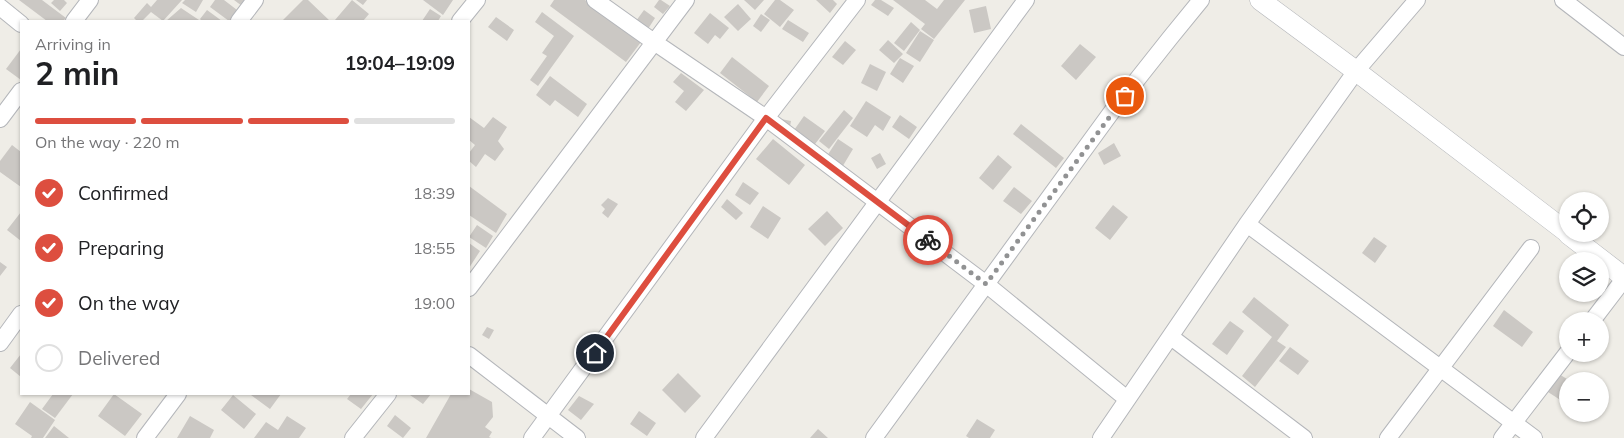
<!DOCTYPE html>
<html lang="en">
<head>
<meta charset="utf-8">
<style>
	body { margin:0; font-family:Mulish,sans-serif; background:#f6f6f6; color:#202124; height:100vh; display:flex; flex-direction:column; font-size:19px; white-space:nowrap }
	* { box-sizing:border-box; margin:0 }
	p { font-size:16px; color:#757577 }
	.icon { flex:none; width:28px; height:28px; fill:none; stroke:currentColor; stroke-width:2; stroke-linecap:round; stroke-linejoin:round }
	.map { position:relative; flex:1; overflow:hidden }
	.drawer { position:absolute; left:20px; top:20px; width:450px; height:375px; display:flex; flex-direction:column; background:#fff; border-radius:0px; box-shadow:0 1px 4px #0004 }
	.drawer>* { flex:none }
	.fabs { position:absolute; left:1559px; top:192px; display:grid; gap:10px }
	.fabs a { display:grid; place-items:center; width:50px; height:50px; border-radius:50%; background:#fff; box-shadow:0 1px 4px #0004; font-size:25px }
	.pin { position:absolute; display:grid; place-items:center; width:42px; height:42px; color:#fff; margin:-21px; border:2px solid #fff; border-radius:50%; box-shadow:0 1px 5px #0007 }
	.courier { position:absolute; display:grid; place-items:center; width:50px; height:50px; margin:-25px; border:4px solid #dd4e3f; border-radius:50%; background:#fff; color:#222; box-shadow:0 1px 6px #0007 }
	.summary em { font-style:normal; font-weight:700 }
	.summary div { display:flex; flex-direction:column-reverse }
	.summary { display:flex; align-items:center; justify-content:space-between; height:85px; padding:0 15px }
	h1 { font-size:32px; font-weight:700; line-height:38px }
	.bar { display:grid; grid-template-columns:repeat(4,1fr); gap:8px 5px; align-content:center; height:60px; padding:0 15px }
	.bar i { height:6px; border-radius:4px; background:#e0e0e0 }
	.bar .selected { background:#dd4e3f }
	.bar p { grid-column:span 4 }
	ol { padding:0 15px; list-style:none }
	li { display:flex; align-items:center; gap:15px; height:55px }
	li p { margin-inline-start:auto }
	li .icon { padding:5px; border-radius:50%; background:#dd4e3f; color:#fff; stroke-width:4 }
	li:last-child { color:#757577 }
	li i { width:28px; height:28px; border:2px solid #e0e0e0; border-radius:50% }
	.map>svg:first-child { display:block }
</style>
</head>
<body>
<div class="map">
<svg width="1624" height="438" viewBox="0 0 1624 438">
	<rect width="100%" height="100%" fill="#efede7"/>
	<path fill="#cbc8c4" d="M19,0h23l24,18 -3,3h-16z
		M54,0h10l3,3 -7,8 -9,-8z
		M157,0h25l-19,21 -12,-9 -9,9h-5l-3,-3 13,-15 4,4z
		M185,0h18l-7,12 -14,-9z
		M215,0h9l17,13 -6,8h-6l-19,-14z
		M234,0h12v9z
		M303,0h5l22,21h-48z
		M352,0l17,14 -6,7h-26l-2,-1z
		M356,0h11l-4,5z
		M423,0h30l-10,15z
		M554,0h31l56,42 -15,20 -76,-56z
		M659,0h2l9,6 -7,8 -9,-7z
		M744,0h20l-9,10z
		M775,0h5l14,10 -14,17 -16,-13z
		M816,0h17l4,4 -7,9z
		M875,0h6l13,8 -6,8 -17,-11z
		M893,0h32l12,9 7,-9h21l-31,39 -13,-10 4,-5z
		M738,4l13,15 -13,12 -14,-14z
		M986,6l5,23 -17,4 -5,-23z
		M181,8l18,12 -2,1h-31z
		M430,9l11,7 -3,5h-16z
		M207,10l15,11h-20l-2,-2z
		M644,10l11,8 -7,11 -12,-8z
		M542,12l32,24 -36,50 -8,-6 17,-24 -5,-3 12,-17 -19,-14z
		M710,13l19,15 -9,11 -5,-4 -7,9 -14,-11z
		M761,14l9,6 -9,12 -8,-6z
		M496,17l18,13 -7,11 -19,-14z
		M788,20l21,13 -6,9 -21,-13z
		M911,22l9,8 -16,21 -10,-8z
		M920,31l14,9 -14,22 -14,-9z
		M888,40l15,14 -9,9 -15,-13z
		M845,41l11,9 -13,15 -11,-8z
		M1080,44l16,13 -20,23 -15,-14z
		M21,49v31l-15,-11z
		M732,57l37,29 -12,16 -37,-29z
		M900,58l14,8 -11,17 -13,-9z
		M870,64l16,8 -9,19 -16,-8z
		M681,73l23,17 -18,21 -11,-9 9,-11 -11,-9z
		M550,76l37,28 -9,13 -23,-17 -5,6 -14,-11z
		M866,101l25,16 -8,14 -8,-6 -8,12 -17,-11z
		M844,110l9,8 -24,31 -10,-8z
		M900,115l17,12 -8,12 -17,-12z
		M804,116l21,15 -13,17 -20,-15z
		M469,117l15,11 9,-11 14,10 -9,14 6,8 -9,12 -10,-7 -9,13 -7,-6v-8l6,-8 -6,-5z
		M781,119l10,2 -2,11z
		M1021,124l43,34 -8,10 -43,-34z
		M773,139l32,26 -16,20 -33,-26z
		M838,139l15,10 -12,20 -16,-10z
		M1114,143l7,13 -17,9 -6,-12z
		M12,145l9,7v35l-21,-15v-11z
		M880,153l6,11 -9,5 -6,-11z
		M998,155l14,12 -19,23 -14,-12z
		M743,182l16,11 -9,12 -15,-10z
		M469,186l38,28 -11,19 -27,-18z
		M1014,187l18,14 -11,13 -18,-13z
		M608,198l10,6 -10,14 -6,-5 3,-4 -4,-4z
		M727,199l16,14 -7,7 -15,-13z
		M1113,205l15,12 -18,23 -15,-12z
		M763,206l18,12 -13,21 -18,-12z
		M827,211l16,17 -18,18 -17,-17z
		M21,212v29l-14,-11z
		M477,225l16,11 -7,12 -17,-11z
		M1374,237l13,9 -12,17 -13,-10z
		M469,243l11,8 -11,17z
		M0,262l7,5 -7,9z
		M1254,297l35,28 -12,16 9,6 -31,40 -13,-11 30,-39 -30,-25z
		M1504,310l29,22 -11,15 -29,-21z
		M1230,321l14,10 -17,24 -15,-11z
		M487,327l7,3 -5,9 -7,-4z
		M1290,347l19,14 -11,14 -19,-14z
		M21,354v23l-11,-9z
		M678,373l23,23 -16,17 -23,-23z
		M1559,374l11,7h-2v24l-20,-13z
		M469,389l23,13 1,15 -8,10 7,5 -3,5 2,1h-65l25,-44h18z
		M53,394h20l-18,24 -13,-9z
		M114,394l28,20 -17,22 -27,-20z
		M252,394h29l-11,15 -19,-14z
		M351,394h22l-12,15 -14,-10z
		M411,394h20l-8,10 -13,-9z
		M233,395l23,19 -12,15 -23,-19z
		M579,396l15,8 -13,16 -13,-10z
		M30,402l25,18 -12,18h-12l1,-2 -17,-12z
		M639,411l17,12 -9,13 -17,-12z
		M1581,414h13l-4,6z
		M395,415l16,13 -8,10 -16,-12z
		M190,416l24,14 -4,8h-33z
		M287,416l19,12 -7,10h-45l12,-16 12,8z
		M977,419l18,11 -5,8h-21l-3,-2z
		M54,426l15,12h-24z
		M818,429l10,9h-18z"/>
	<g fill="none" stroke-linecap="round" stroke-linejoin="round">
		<defs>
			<path id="minor" d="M595,0l59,42 112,76 220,166 141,115
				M1563,0l61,47
				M0,7l21,17
				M74,21l16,-21
				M239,21l16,-21
				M460,21l17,-21
				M0,119l21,-28
				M1247,224l287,214
				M469,288l217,-288
				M1592,321l32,-42
				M1171,337l133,101
				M0,343l21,-29
				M469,355l108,83
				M145,438l33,-44
				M353,438l35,-44
				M532,438l234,-320 91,-118
				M704,438l322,-438
				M874,438l239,-328 57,-72 31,-38
				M1101,438l146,-214 109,-153 61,-71
				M1388,438l143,-190
				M1502,438l66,-86"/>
			<path id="tertiary" d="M1260,0l96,71 212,162
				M1568,234l56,43"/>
		</defs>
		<use href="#minor" stroke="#b4b6ba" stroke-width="18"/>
		<use href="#tertiary" stroke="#b4b6ba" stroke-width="21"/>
		<use href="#minor" stroke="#fff" stroke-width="16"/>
		<use href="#tertiary" stroke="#fff" stroke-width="20"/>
	</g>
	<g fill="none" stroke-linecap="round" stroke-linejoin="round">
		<path stroke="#919293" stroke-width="5" stroke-dasharray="0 9" d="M928,240l58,44 139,-188"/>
		<path stroke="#dd4e3f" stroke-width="6" d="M595,353l171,-235 162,122"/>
	</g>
</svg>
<div class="fabs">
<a><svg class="icon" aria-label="locate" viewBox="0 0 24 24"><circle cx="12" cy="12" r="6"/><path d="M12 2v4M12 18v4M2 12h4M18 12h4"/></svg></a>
<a><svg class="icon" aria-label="layers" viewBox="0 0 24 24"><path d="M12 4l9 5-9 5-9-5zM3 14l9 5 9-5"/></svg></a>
<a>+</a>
<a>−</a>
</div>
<div class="pin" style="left:1125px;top:96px;background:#ea580c"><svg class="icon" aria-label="bag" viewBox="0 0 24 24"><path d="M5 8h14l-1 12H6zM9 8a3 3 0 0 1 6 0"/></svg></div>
<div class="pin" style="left:595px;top:353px;background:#1f2937"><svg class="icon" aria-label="home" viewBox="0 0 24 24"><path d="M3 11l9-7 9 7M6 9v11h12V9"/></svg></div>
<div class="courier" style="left:928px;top:240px"><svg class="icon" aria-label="bike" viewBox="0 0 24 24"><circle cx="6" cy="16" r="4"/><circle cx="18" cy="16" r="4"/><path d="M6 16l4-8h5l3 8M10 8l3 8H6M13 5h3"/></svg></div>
<section class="drawer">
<div class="summary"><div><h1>2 min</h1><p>Arriving in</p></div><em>19:04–19:09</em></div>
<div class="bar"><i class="selected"></i><i class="selected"></i><i class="selected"></i><i></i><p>On the way · 220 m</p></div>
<ol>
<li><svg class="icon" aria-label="check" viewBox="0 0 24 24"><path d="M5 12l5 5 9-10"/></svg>Confirmed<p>18:39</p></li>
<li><svg class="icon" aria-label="check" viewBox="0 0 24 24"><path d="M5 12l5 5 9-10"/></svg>Preparing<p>18:55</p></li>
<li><svg class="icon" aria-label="check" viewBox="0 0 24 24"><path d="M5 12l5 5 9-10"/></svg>On the way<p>19:00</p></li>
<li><i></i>Delivered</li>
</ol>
</section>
</div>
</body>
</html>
